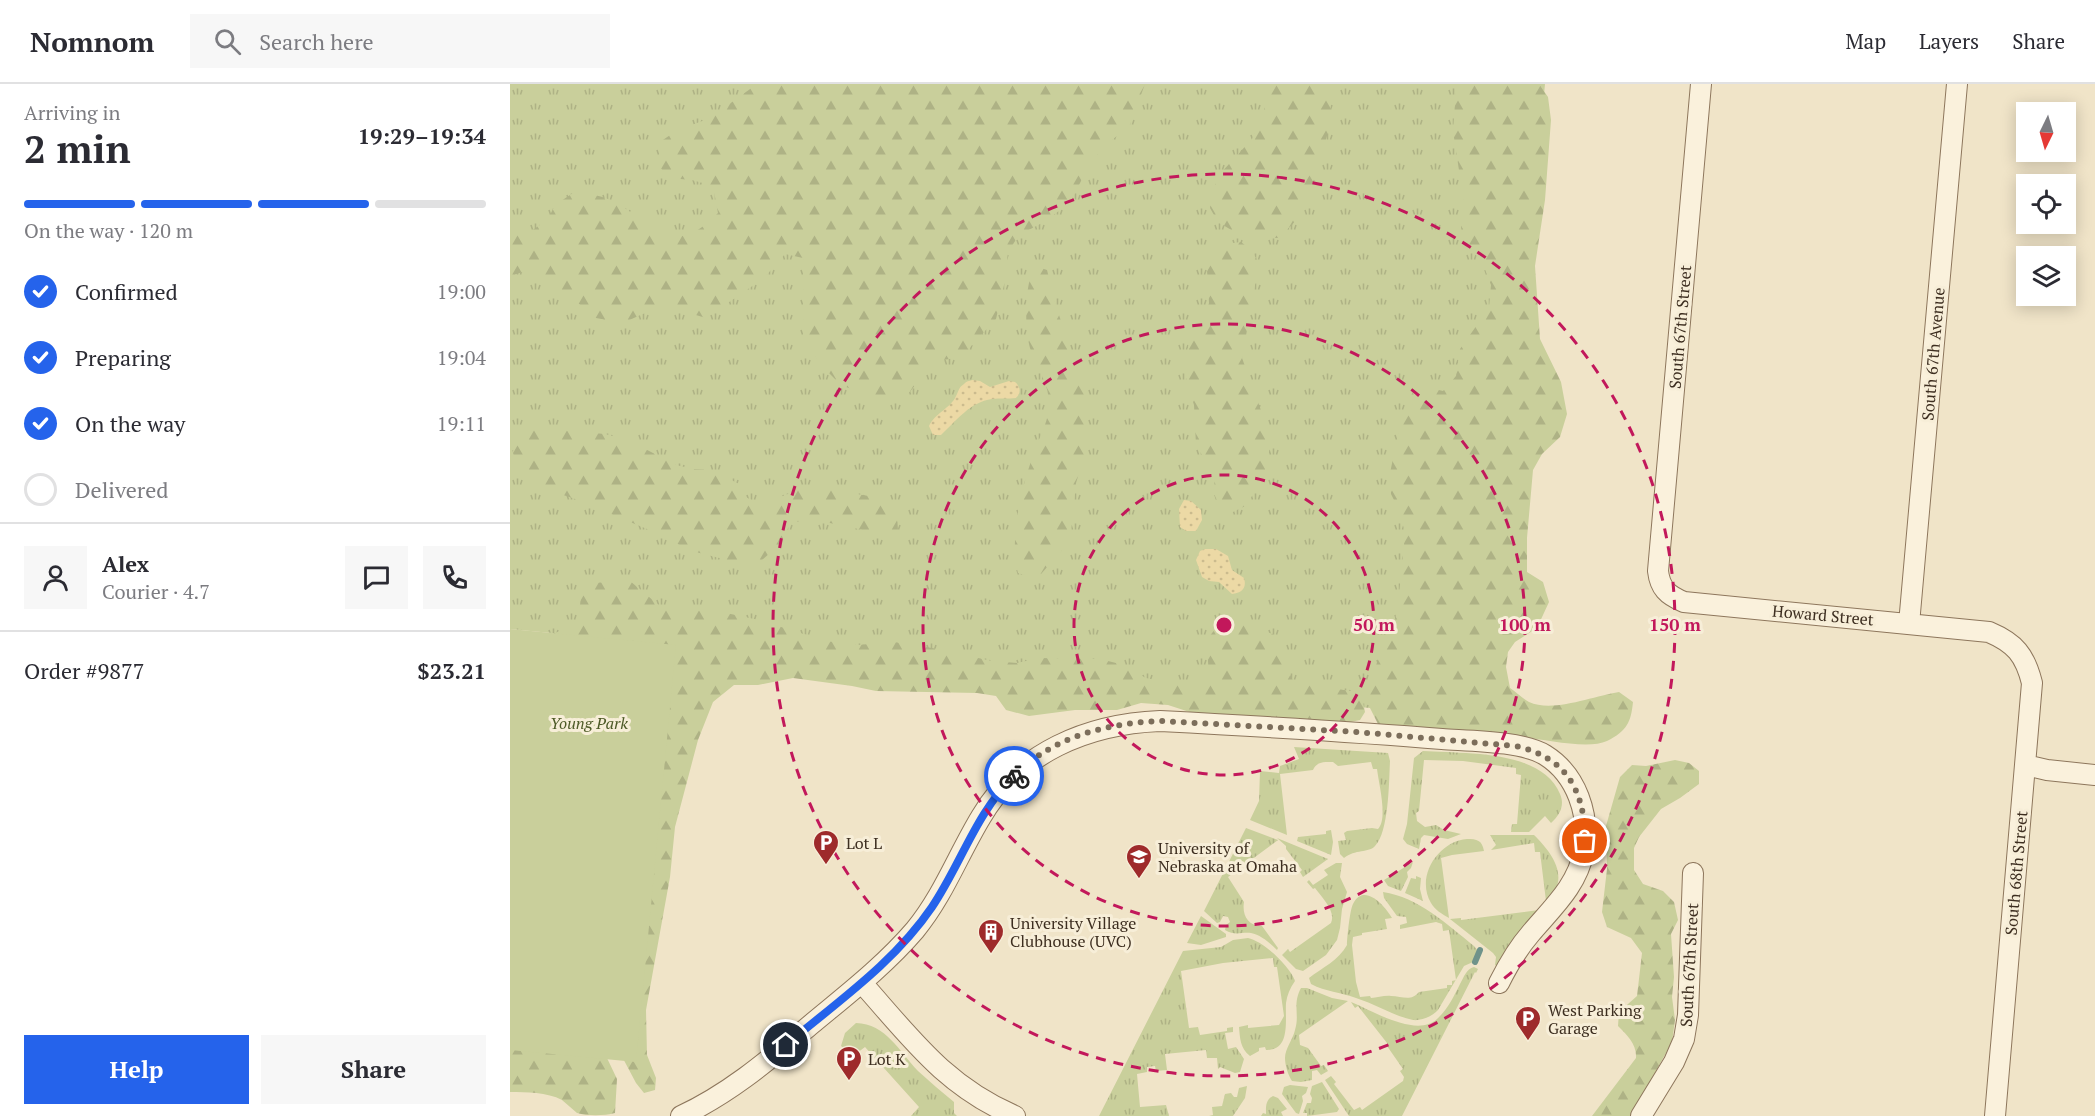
<!DOCTYPE html>
<html lang="en">
<head>
<meta charset="utf-8">
<style>
	body { margin:0; font-family:"PT Serif",serif; background:#f7f7f7; color:#2b2b33; height:100vh; display:flex; flex-direction:column; font-size:22px; white-space:nowrap }
	* { box-sizing:border-box; margin:0 }
	p { font-size:20px; color:#7c7c81 }
	.icon { flex:none; width:33px; height:33px; fill:none; stroke:currentColor; stroke-width:2; stroke-linecap:round; stroke-linejoin:round }
	.map { position:relative; flex:1; overflow:hidden }
	.details { display:flex; flex-direction:column; background:#fff; width:510px }
	.details>* { flex:none }
	.needle { width:39px; rotate:185deg }
	.buttons { position:absolute; left:1506px; top:18px; display:grid; gap:12px }
	.buttons a { display:grid; place-items:center; width:60px; height:60px; border-radius:0px; background:#fff; box-shadow:0 3px 15px #0003; font-size:30px }
	.pin { position:absolute; display:grid; place-items:center; width:51px; height:51px; color:#fff; margin:-26px; border:3px solid #fff; border-radius:50%; box-shadow:0 2px 6px #0007 }
	.courier { position:absolute; display:grid; place-items:center; width:60px; height:60px; margin:-30px; border:4px solid #2563eb; border-radius:50%; background:#fff; color:#222; box-shadow:0 2px 8px #0007 }
	.overview em { font-style:normal; font-weight:700 }
	.overview div { display:flex; flex-direction:column-reverse }
	.overview { display:flex; align-items:center; justify-content:space-between; height:102px; padding:0 24px }
	h1 { font-size:39px; font-weight:700; line-height:45px }
	.bar { display:grid; grid-template-columns:repeat(4,1fr); gap:9px 6px; align-content:center; height:72px; padding:0 24px }
	.bar i { height:8px; border-radius:4px; background:#e1e1e2 }
	.bar .active { background:#2563eb }
	.bar p { grid-column:span 4 }
	.line { display:flex; align-items:center; gap:15px; padding:0 24px; border-top:2px solid #e1e1e2 }
	.line div { flex:1 }
	.round { display:grid; place-items:center; flex:none; width:63px; height:63px; border-radius:0px; background:#f7f7f7 }
	ol { padding:0 24px; list-style:none }
	li { display:flex; align-items:center; gap:18px; height:66px }
	li p { margin-inline-start:auto }
	li .icon { padding:6px; border-radius:50%; background:#2563eb; color:#fff; stroke-width:4 }
	li:last-child { color:#7c7c81 }
	li i { width:33px; height:33px; border:3px solid #e1e1e2; border-radius:50% }
	.cta { display:flex; gap:12px; margin-top:auto; padding:12px 24px }
	.cta a { flex:1; height:69px; border-radius:0px; background:#2563eb; color:#fff; font-size:24px; font-weight:700; line-height:69px; text-align:center }
	.cta a+a { background:#f7f7f7; color:#2b2b33 }
	header { display:flex; align-items:center; gap:36px; box-sizing:border-box; height:84px; padding:0 30px; background:#fff; border-bottom:2px solid #e1e1e2 }
	header strong { font-size:28px }
	nav { display:flex; gap:33px; margin-inline-start:auto; font-size:21px }
	.search { width:420px; height:54px; background:#f7f7f7; display:flex; align-items:center; gap:15px; box-sizing:border-box; padding:0 21px; border-radius:0px; color:#7c7c81; font-size:22px }
	main { display:flex; flex:1; min-height:0 }
	.map>svg:first-child { display:block }
</style>
</head>
<body>
<header>
<strong>Nomnom</strong>
<div class="search"><svg class="icon" aria-label="search" viewBox="0 0 24 24"><circle cx="10" cy="10" r="6"/><path d="M15 15l6 6"/></svg>Search here</div>
<nav><a>Map</a><a>Layers</a><a>Share</a></nav>
</header>
<main>
<section class="details">
<div class="overview"><div><h1>2 min</h1><p>Arriving in</p></div><em>19:29–19:34</em></div>
<div class="bar"><i class="active"></i><i class="active"></i><i class="active"></i><i></i><p>On the way · 120 m</p></div>
<ol>
<li><svg class="icon" aria-label="check" viewBox="0 0 24 24"><path d="M5 12l5 5 9-10"/></svg>Confirmed<p>19:00</p></li>
<li><svg class="icon" aria-label="check" viewBox="0 0 24 24"><path d="M5 12l5 5 9-10"/></svg>Preparing<p>19:04</p></li>
<li><svg class="icon" aria-label="check" viewBox="0 0 24 24"><path d="M5 12l5 5 9-10"/></svg>On the way<p>19:11</p></li>
<li><i></i>Delivered</li>
</ol>
<div class="line" style="height:108px"><a class="round"><svg class="icon" aria-label="person" viewBox="0 0 24 24"><circle cx="12" cy="8" r="4"/><path d="M4 21q1-7 8-7t8 7"/></svg></a><div><b>Alex</b><p>Courier · 4.7</p></div><a class="round"><svg class="icon" aria-label="chat" viewBox="0 0 24 24"><path d="M4 5h16v11H9l-5 4z"/></svg></a><a class="round"><svg class="icon" aria-label="phone" viewBox="0 0 24 24"><path d="M5 4h4l2 5-3 2q2 4 5 5l2-3 5 2v4C11 20 4 13 5 4z"/></svg></a></div>
<div class="line" style="height:78px"><div>Order #9877</div><b>$23.21</b></div>
<div class="cta"><a>Help</a><a>Share</a></div>
</section>
<div class="map">
<svg width="1585" height="1032" viewBox="0 0 1585 1032">
	<defs>
		<pattern id="grass-tufts" width="24" height="20" patternUnits="userSpaceOnUse" patternTransform="scale(1.5)"><rect width="24" height="20" fill="#c9cf9b"/><path d="M3 7l-1-3M5 7V3M7 7l1-3M15 17l-1-3M17 17v-4M19 17l1-3" fill="none" stroke="#aeb285"/></pattern>
		<pattern id="forest-firs" width="22" height="20" patternUnits="userSpaceOnUse" patternTransform="scale(1.5)"><rect width="22" height="20" fill="#c9cf9b"/><path d="M5 1l3.5 6h-7zM16 11l3.5 6h-7z" fill="#aeb285"/></pattern>
		<pattern id="sand-dots" width="8" height="8" patternUnits="userSpaceOnUse" patternTransform="scale(1.5)"><rect width="8" height="8" fill="#ecd9a5"/><path d="M2 2h.1M6 6h.1" fill="none" stroke="#cbbb8e" stroke-width="1.8" stroke-linecap="round"/></pattern>
	</defs>
	<rect width="100%" height="100%" fill="#f0e4c8"/>
	<path fill="url(#grass-tufts)" d="M0,0h1035l-59,635 -579,-55 -231,-19 -166,-16z
		M784,663l94,6 2,8c-1,20 -1,71 -15,85 -6,7 -20,3 -31,12l-4,-4 -2,-13 8,-1 -2,-7 3,-2 25,-3 6,1c10,-10 1,-44 -1,-60h-4l-2,-7 -33,4 -5,-4c-8,0 -16,-1 -20,8l-33,4 7,61 -37,-15 9,-19 1,-30 19,2 1,-7 19,-7z
		M913,667c41,3 119,-2 137,43 5,11 0,21 -9,29l-6,-7 -16,16h-18l1,-8h5l4,-49 -5,-1v-6l-53,-7 -39,-1 -5,51 -3,2 1,8 8,6 11,-2 8,5 17,4 -13,5 -24,-4 -3,3 -2,11 -12,-5 -4,-5 4,-15 7,-66z
		M736,744l32,12 -50,37 16,25c-2,12 3,24 18,24l16,22 -1,2c-7,-7 -16,-15 -26,-17 -10,-1 -16,3 -26,-3l1,-5 4,-3 -2,-5 -5,-1 -3,6 -3,1 -13,-12z
		M821,746l2,12 -2,13 -34,-14 1,-4 28,-3v-3z
		M980,751h44c14,14 32,35 21,56 -2,6 -8,11 -12,16v-5l3,-1 -6,-49h-5l-1,-9 -43,7 5,-5z
		M767,754l51,21 -25,18 -3,-5 2,-2 -16,-21v-3z
		M957,755c10,0 15,1 17,12l-32,4 -11,3 8,60c-7,-4 -14,-8 -18,-15 -16,-27 8,-62 36,-64z
		M903,778l-2,6 -4,4 1,5 -7,14 -13,-5 -4,-6z
		M826,779h6l-2,14 7,15 -5,17 -2,19 -3,12 -11,15 -23,16 -7,-2 -14,-14 6,-6 2,3 41,-29c5,-12 -8,-24 -16,-35l-2,1 -6,-7 2,-2 4,5 15,-10 -4,-5z
		M906,792l5,2 -1,11 3,12 -18,-8 6,-15 5,1z
		M873,808c35,5 65,33 91,54l4,5 -5,11 -9,4 -26,44c-5,6 -17,11 -25,10 -19,-4 -38,-16 -57,-22 -16,-6 -30,-6 -45,-14l-2,-6c13,-10 30,-18 38,-33 0,-7 3,-36 6,-41 11,-22 32,2 39,14l-7,1 2,10 -25,4v2l-9,2 -1,8 4,37 4,15 10,-1 1,2c6,0 14,-3 20,-2 11,0 20,6 28,-4l28,-4v-3h5v-4l4,-1 -7,-50 -6,1 -1,-7 -6,-2 -36,7v-4l7,-2 -1,-6 -9,-1 -13,-18z
		M1029,826l-41,57 -3,-2 1,-8 -3,-4 -43,-34 11,-1v2z
		M691,832l25,18v3l-25,8 -14,-2z
		M738,854c15,3 42,28 47,43 -5,7 -8,14 -9,22 -1,17 5,48 -20,47l-1,-3 -6,1v3l-9,5c-10,-8 -10,-18 -11,-29l9,-2v3l31,-3 5,-9 -7,-49h-3l-1,-9 -50,5 -42,8 8,57 9,-1 2,8 27,-4v-3l6,-1v5l-8,1 3,16 8,-2 8,12 -4,13 -5,1 -15,-6 -2,2 -1,-11h-10l-1,-8 -41,4 2,16 -11,1 -1,-5 -8,1v5l-10,2 3,33 26,-2 3,11h-70l84,-165 38,-4 12,-7z
		M964,883l4,2 -2,4 -1,-1 -73,144h-53l-24,-36 6,-4 5,6 -2,2 20,26 6,-3 2,3 41,-29 1,-4 -4,-6 3,-2 -16,-23v-3l-29,-37 -3,2 -4,-6c22,9 66,36 86,17 11,-10 17,-23 23,-35 4,-7 6,-15 14,-17z
		M791,904h6l25,10 16,3 -49,34 1,10 8,3 13,18 3,-1 4,6 -7,4 -4,-5 -5,1v9l-11,2 -9,-1c-4,-6 -7,-16 -7,-23 0,-9 8,-19 10,-28 5,-16 -3,-25 6,-42z
		M346,939c30,1 43,28 62,48 12,11 24,21 36,31v11l3,3h-46l8,-9 -54,-60 -12,9 -12,-10 4,-13z
		M812,998l17,27 -2,3 -30,4v-3h-4l4,-10h4l1,-5 -2,-4 2,-8z
		M780,1001l18,2 -2,6 -4,3 1,5 -4,13 -3,-1 -14,-19 2,-7z
		M737,1002l-2,12 -12,18h-24l4,-1 -1,-8 10,-1 3,-12 6,-1 3,4h3l2,-9z
		M763,1012l5,2 9,11 -6,3 2,4h-22l2,-3 3,1c0,-6 -1,-14 7,-18z"/>
	<path fill="url(#forest-firs)" d="M247,0h388l-16,43 -16,12 -22,22 -21,42 -28,20 -23,12 -11,17 -4,33 -8,34 -35,38 -24,4 -14,14 -14,18 -22,6 -23,-5 -23,-9 -20,-20 -18,-29v-78l-18,-4 -21,24 -58,40 -44,-13 -39,18 -27,-5 -18,-15 -52,-32 -16,5v-46l20,2 18,-13 7,-14 21,-14c10,3 23,4 32,8 46,21 62,64 110,14l-5,-27 -21,-6 -23,-2 -10,-12 1,-24 16,-11 34,-13z
		M757,0h64l-1,42 -25,82 -13,17 -14,13h-23l-22,-7 -15,-9 -8,-14 2,-14 6,-18 34,-37 12,-27z
		M950,0h79l9,13 3,23 -6,80 -10,66 5,73 21,43 6,32 -7,23 -18,17 -9,16 -6,68v34l16,10 6,20 -12,26 -22,14 -7,10 -2,15 4,21c6,4 13,11 19,14 24,11 64,-6 90,-10l14,10c-2,20 -6,29 -26,39 -19,9 -64,-2 -86,-4 -48,-5 -95,-9 -143,-13l-8,-16 -1,-20 10,-32 13,-23 6,-28 7,-71 -5,-22 -9,-18 -1,-21 13,-62 12,-23 11,-1 17,4 13,-15 4,-27 29,-41 2,-23 -8,-21 -21,-28 -1,-10 3,-23 -11,-72 3,-41z
		M731,158l10,8 8,13 -17,95 29,80 -4,28 -9,19 -11,20 -16,8 -10,-4 -6,-13 -1,-21 -18,-30 -2,-40 -7,-22 -3,-17 5,-23 5,-12 11,-15 4,-13 -2,-33 7,-15 10,-11z
		M528,183l9,3 9,36 19,57 12,24 -4,17 3,16 4,9 -6,28 -8,26 -5,49 -7,16 -23,26 -10,3 -13,-4c-9,-33 3,-85 15,-117 5,-17 14,-30 16,-48 2,-20 -11,-39 -18,-57 -6,-17 -6,-50 -2,-68 2,-6 6,-11 9,-16z
		M17,341h20l11,5 47,4 23,6 48,25 17,4 19,1 31,16 3,11 14,8 48,-19 73,12 16,17 1,16 -16,3 -71,-15 -20,4 -13,23 -16,14 -15,5 -55,-14 -45,-22 -72,-30 -35,-12 -21,-21 -6,-14 2,-17z
		M120,497l31,26 65,6 33,7 67,21 31,4 37,-3 38,6 60,13 25,2 22,-5 61,1 20,5 26,14 48,10 15,-7 -2,-40c2,-4 5,-9 9,-12 14,-14 41,0 57,5 9,16 13,33 21,49l57,8 11,6 3,15 -5,8 -19,4 -133,-6 -40,-13 -27,-2 -24,7h-42l-46,6 -23,-6 -10,-14 -19,-3 -101,-2 -24,-5 -59,-8 -35,7h-24l-21,17 -15,38 -23,87 -5,50 -24,133 1,45 9,23 -1,12 -11,3 -8,-10 -18,-34 -108,-411 33,-1 26,-9 10,-12 2,-21 11,-12z
		M1165,676l14,3 10,8v13l-19,14 -19,11 -22,28 -5,11v22l9,14 20,7 11,11 4,18 -7,14 3,43 -2,20 3,23 -3,22 -41,74h-39l44,-58c1,-14 -9,-23 -18,-32l1,-14 18,-16 5,-43 -11,-15 -24,-11 -5,-15 5,-43 -1,-43 14,-49 12,-12 14,1z
		M0,883l97,91 10,21 -2,34c-11,3 -28,3 -38,0 -5,-4 -10,-9 -15,-13 -15,-8 -36,-8 -52,-8z"/>
	<path fill="url(#sand-dots)" d="M463,296l7,1 10,6 19,-6 6,1c6,5 6,11 1,16 -8,1 -16,0 -24,1 -22,3 -36,22 -51,36h-8l-4,-9c6,-13 22,-18 27,-30 3,-5 2,-8 8,-12 3,-3 4,-3 9,-4z
		M674,416l7,1 10,9 1,10 -6,11h-10l-6,-4 -1,-18z
		M695,465h11l12,7 4,14 12,8c3,10 -2,15 -12,16l-13,-12 -10,-1 -7,-4 -6,-17 4,-9z"/>
	<path fill="#c9cf9b" d="M0,545l166,16 -40,417 -126,-12z"/>
	<g fill="none" stroke-linecap="round" stroke-linejoin="round">
		<path stroke="#6f938a" stroke-width="6" d="M965,878l5,-12"/>
		<defs>
			<path id="minor" d="M1191,0l-43,487c2,17 9,24 26,31l305,30c26,11 36,23 43,51l-37,433
				M1399,540l48,-540
				M1515,681l22,5 48,5
				M352,899c49,55 83,103 153,133
				M171,1032c50,-23 91,-59 133,-94 35,-29 71,-57 101,-92 28,-34 43,-75 66,-113 38,-65 107,-93 179,-96 94,5 188,10 282,18 28,2 80,2 103,16 32,20 45,60 39,96 -7,35 -31,56 -53,82 -13,15 -23,32 -32,50
				M1131,1032l33,-54 10,-23 4,-24 5,-142"/>
		</defs>
		<use href="#minor" stroke="#8d765c" stroke-width="22"/>
		<use href="#minor" stroke="#faf1dc" stroke-width="20"/>
	</g>
	<g fill="none" stroke-linecap="round" stroke-linejoin="round">
		<path stroke="#7c6e5b" stroke-width="6" stroke-dasharray="0 10.8" d="M504,692c38,-39 93,-53 147,-55l196,11 158,14c51,11 70,44 70,95"/>
		<path stroke="#2563eb" stroke-width="8" d="M276,961c51,-43 108,-82 146,-138 29,-43 44,-94 82,-131"/>
	</g>
	<g fill="none" stroke="#c2185b" stroke-width="3" stroke-dasharray="10 8">
		<circle cx="714" cy="541" r="150"/>
		<circle cx="714" cy="541" r="301"/>
		<circle cx="714" cy="541" r="451"/>
	</g>
	<defs>
		<symbol id="parking-pin" viewBox="-11 -11 22 30"><path d="M0 17L-7.5 6A9.5 9.5 0 1 1 7.5 6Z" fill="#9e2a2b" stroke="#f7eed8"/><path d="M-3.5-5.5H1a3.5 3.5 0 0 1 0 7H-1V5.5H-3.5ZM-1-3.4V-.6H.8a1.4 1.4 0 0 0 0-2.8Z" fill="#fff"/></symbol>
		<symbol id="university-pin" viewBox="-11 -11 22 30"><path d="M0 17L-7.5 6A9.5 9.5 0 1 1 7.5 6Z" fill="#9e2a2b" stroke="#f7eed8"/><path d="M0-5L7-2L0 1L-7-2ZM-4 1L0 2.5L4 1V4Q0 6-4 4Z" fill="#fff"/></symbol>
		<symbol id="building-pin" viewBox="-11 -11 22 30"><path d="M0 17L-7.5 6A9.5 9.5 0 1 1 7.5 6Z" fill="#9e2a2b" stroke="#f7eed8"/><path d="M-4-6H4V6H1V3H-1V6H-4ZM-2.5-4.3h1.7v1.8h-1.7ZM.8-4.3h1.7v1.8H.8ZM-2.5-1h1.7V.8h-1.7ZM.8-1h1.7V.8H.8Z" fill="#fff"/></symbol>
	</defs>
	<g fill-rule="evenodd">
		<use href="#parking-pin" x="301" y="744" width="30" height="40"/>
		<use href="#university-pin" x="614" y="758" width="30" height="40"/>
		<use href="#building-pin" x="466" y="833" width="30" height="40"/>
		<use href="#parking-pin" x="1003" y="920" width="30" height="40"/>
		<use href="#parking-pin" x="324" y="960" width="30" height="40"/>
	</g>
	<g text-anchor="middle" dominant-baseline="central" stroke-width="6" stroke-linejoin="round" paint-order="stroke">
		<g font-size="16" fill="#3d2e20" stroke="#f7eed8">
			<text transform="translate(1170 243) rotate(-85)">South 67th Street</text>
			<text transform="translate(1423 270) rotate(-85)">South 67th Avenue</text>
			<text transform="translate(1313 531) rotate(5)">Howard Street</text>
			<text transform="translate(1506 789) rotate(-85)">South 68th Street</text>
			<text transform="translate(1179 881) rotate(-87)">South 67th Street</text>
		</g>
		<g font-size="16" font-style="italic" fill="#4d5a26" stroke="#f7eed8">
			<text x="79" y="639">Young Park</text>
		</g>
		<g font-size="16" fill="#3d2e20" stroke="#f7eed8" text-anchor="start">
			<text x="336" y="759">Lot L</text>
			<text x="648" y="764">University of<tspan x="648" dy="18">Nebraska at Omaha</tspan></text>
			<text x="500" y="839">University Village<tspan x="500" dy="18">Clubhouse (UVC)</tspan></text>
			<text x="1038" y="926">West Parking<tspan x="1038" dy="18">Garage</tspan></text>
			<text x="358" y="975">Lot K</text>
		</g>
	</g>
	<circle cx="714" cy="541" r="9" fill="#c2185b" stroke="#f7eed8" stroke-width="3"/>
	<g font-size="18" text-anchor="middle" font-weight="bold" fill="#c2185b" stroke="#f7eed8" stroke-width="6" stroke-linejoin="round" paint-order="stroke">
		<text x="864" y="547">50 m</text>
		<text x="1015" y="547">100 m</text>
		<text x="1165" y="547">150 m</text>
	</g>
</svg>
<div class="buttons">
<a><svg class="needle" viewBox="-14 -14 28 28"><path d="M0-13l5 13h-10z" fill="#e53935"/><path d="M0 13l5-13h-10z" fill="#7c7c81"/></svg></a>
<a><svg class="icon" aria-label="locate" viewBox="0 0 24 24"><circle cx="12" cy="12" r="6"/><path d="M12 2v4M12 18v4M2 12h4M18 12h4"/></svg></a>
<a><svg class="icon" aria-label="layers" viewBox="0 0 24 24"><path d="M12 4l9 5-9 5-9-5zM3 14l9 5 9-5"/></svg></a>
</div>
<div class="pin" style="left:1075px;top:757px;background:#ea580c"><svg class="icon" aria-label="bag" viewBox="0 0 24 24"><path d="M5 8h14l-1 12H6zM9 8a3 3 0 0 1 6 0"/></svg></div>
<div class="pin" style="left:276px;top:961px;background:#1f2937"><svg class="icon" aria-label="home" viewBox="0 0 24 24"><path d="M3 11l9-7 9 7M6 9v11h12V9"/></svg></div>
<div class="courier" style="left:504px;top:692px"><svg class="icon" aria-label="bike" viewBox="0 0 24 24"><circle cx="6" cy="16" r="4"/><circle cx="18" cy="16" r="4"/><path d="M6 16l4-8h5l3 8M10 8l3 8H6M13 5h3"/></svg></div>
</div>
</main>
</body>
</html>
